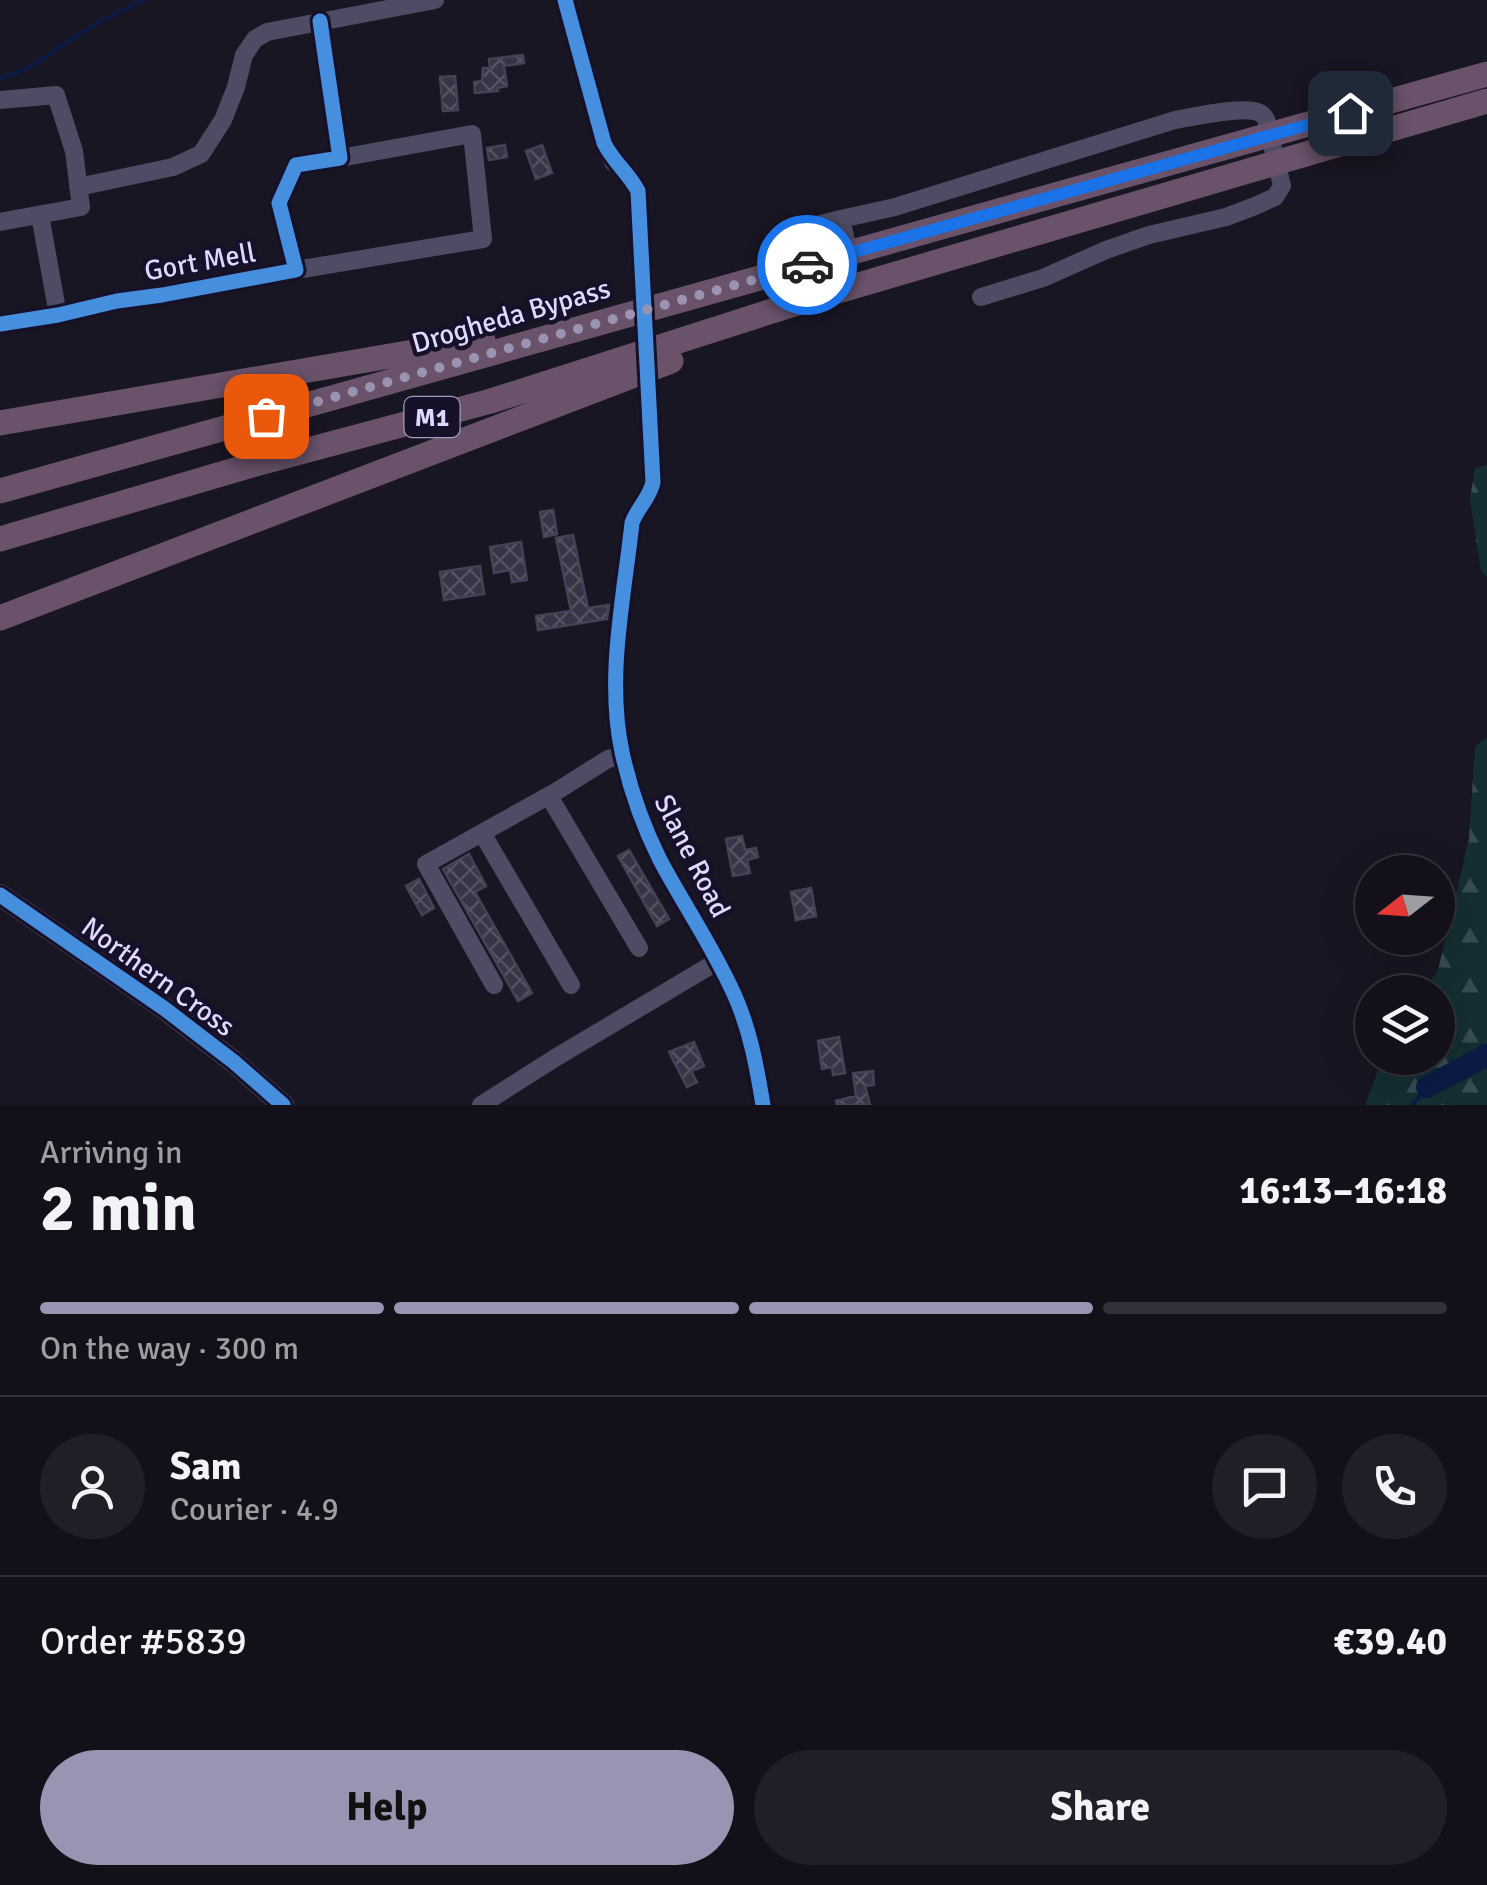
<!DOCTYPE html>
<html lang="en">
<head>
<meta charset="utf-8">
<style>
	body { margin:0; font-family:Signika,sans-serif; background:#201e27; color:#f1f3f6; height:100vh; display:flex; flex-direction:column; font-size:38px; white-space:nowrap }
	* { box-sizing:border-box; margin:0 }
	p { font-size:32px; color:#9d9da2 }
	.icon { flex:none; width:55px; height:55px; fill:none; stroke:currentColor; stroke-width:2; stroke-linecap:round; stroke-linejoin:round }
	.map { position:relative; height:1105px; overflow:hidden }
	.panel { display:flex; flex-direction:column; background:#13101a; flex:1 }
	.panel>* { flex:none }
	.needle { width:65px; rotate:253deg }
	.buttons { position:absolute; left:1355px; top:855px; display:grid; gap:20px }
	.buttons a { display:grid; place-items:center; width:100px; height:100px; border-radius:50%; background:#13101a; box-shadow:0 10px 40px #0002,0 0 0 2px #323039; font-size:50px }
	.pin { position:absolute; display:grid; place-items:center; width:85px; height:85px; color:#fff; margin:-42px; border-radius:20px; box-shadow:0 5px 15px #0006 }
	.courier { position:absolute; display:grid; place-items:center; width:100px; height:100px; margin:-50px; border:8px solid #1a73e8; border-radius:50%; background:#fff; color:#222; box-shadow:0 2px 12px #0007 }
	.overview em { font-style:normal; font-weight:700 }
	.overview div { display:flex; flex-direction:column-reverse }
	.overview { display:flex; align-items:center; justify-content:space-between; height:170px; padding:0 40px }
	h1 { font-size:65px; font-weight:700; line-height:75px }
	.bar { display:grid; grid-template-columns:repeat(4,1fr); gap:15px 10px; align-content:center; height:120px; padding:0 40px }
	.bar i { height:12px; border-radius:8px; background:#323039 }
	.bar .on { background:#9a94b2 }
	.bar p { grid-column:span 4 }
	.line { display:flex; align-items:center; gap:25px; padding:0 40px; border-top:2px solid #323039 }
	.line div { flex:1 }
	.round { display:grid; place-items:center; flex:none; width:105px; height:105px; border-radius:52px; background:#201e27 }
	.action { display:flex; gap:20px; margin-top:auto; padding:20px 40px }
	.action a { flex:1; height:115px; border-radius:60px; background:#9a94b2; color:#111; font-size:40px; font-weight:700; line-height:115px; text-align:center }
	.action a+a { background:#201e27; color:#f1f3f6 }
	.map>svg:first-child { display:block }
</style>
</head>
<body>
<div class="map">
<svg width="1487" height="1105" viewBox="0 0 1487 1105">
	<defs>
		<pattern id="forest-firs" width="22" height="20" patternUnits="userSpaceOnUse" patternTransform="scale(2.5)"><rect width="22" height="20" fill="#142e31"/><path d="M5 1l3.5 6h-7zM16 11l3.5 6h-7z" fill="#364c50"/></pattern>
		<pattern id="building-cross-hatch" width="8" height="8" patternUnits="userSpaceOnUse" patternTransform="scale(2.5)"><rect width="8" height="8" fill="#383445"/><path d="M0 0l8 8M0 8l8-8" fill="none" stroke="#545161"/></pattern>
	</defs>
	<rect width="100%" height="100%" fill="#191623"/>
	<path fill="url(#forest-firs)" d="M1487,465v112l-6,-6 -11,-72 5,-31z
		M1487,737v368h-122l18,-47h55v-66h-14l14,-22 31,-131 6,-92z"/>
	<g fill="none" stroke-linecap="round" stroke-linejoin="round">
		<path stroke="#0b1b45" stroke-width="4" d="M0,79l28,-11 70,-46 46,-22
			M1412,1105l15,-18"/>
		<path stroke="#0b1b45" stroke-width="22" d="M1427,1087l60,-32"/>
	</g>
	<path fill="url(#building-cross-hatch)" stroke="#464157" stroke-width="2.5" d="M523,55l1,8 -20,3 3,20 -10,2 1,3 -23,2 -1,-11 8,-1 1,-13h7l-1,-9z
		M455,76l3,34 -15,1 -3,-34z
		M505,145l2,12 -18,3 -2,-12z
		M542,145l10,28 -16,6 -10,-28z
		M553,510l4,24 -13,3 -4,-25z
		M573,535l15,73 21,-3 -2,14 -69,11 -2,-14 35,-5 -15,-73z
		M521,542l6,38 -15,2 -2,-12 -16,3 -4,-26z
		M480,566l4,28 -40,6 -4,-28z
		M742,836l3,14 11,-2 2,9 -11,3 3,13 -17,3 -7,-37z
		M629,850l40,69 -12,7 -39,-70z
		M469,854l17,32 -11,6 57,101 -14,8 -75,-132z
		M419,879l15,29 -12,7 -16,-29z
		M811,888l5,28 -20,4 -5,-28z
		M839,1037l6,36 -12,2 -1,-8 -10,2 -4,-28z
		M694,1042l10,24 -13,5 6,11 -10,5 -18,-35z
		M873,1071l1,14 -9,1 5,19h-33l-1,-4 20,-5 -3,-23z"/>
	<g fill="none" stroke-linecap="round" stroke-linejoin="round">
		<path stroke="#373344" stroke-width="18" stroke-dasharray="18 9" stroke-linecap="butt" d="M644,281l3,79"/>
		<path stroke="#4e4b64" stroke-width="18" d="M565,0l39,143 9,19 15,11 10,18 6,90
			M0,100l56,-5 18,56 7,56 -81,15
			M78,187l95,-20 28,-13 22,-34 13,-33 8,-32 11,-16 12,-7 168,-32
			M40,215l18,100
			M797,230l44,-11
			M849,254l-8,-35 54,-12 280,-87c17,-3 71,-15 85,-7 3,1 4,4 6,6l16,67 -7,11 -20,9 -29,11 -77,18 -43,15 -63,28 -62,19
			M296,270l187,-31 -11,-105 -132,24
			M0,324l58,-9 59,-14 45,-6 134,-25 -17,-67 17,-38 44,-7 -20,-137
			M649,387l4,95c-3,16 -16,26 -21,41 -8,75 -26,154 -10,229 8,37 21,74 38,108 24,45 53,87 74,134 16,35 23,74 29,111
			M549,796l90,152
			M482,833l89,152
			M494,985l-68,-121 131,-73 51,-32 15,-4
			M481,1105l74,-47 163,-97"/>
		<path stroke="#584c69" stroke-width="22" d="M0,895l165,114 69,53 49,43"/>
		<path stroke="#69526a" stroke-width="25" d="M0,423l483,-83
			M0,491l1487,-417
			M0,539l252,-74 239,-64 306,-98 690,-202
			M0,618l671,-257"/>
		<defs>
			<path id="cycleway" d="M565,0l39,143c10,20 24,29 34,48l15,291c-3,16 -16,26 -21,41 -8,75 -26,154 -10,229 8,37 21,74 38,108 24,45 53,87 74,134 16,35 23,74 29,111
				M0,324l58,-9 59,-14 45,-6 134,-25 -17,-67 17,-38 44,-7 -20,-137
				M0,895l165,114 69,53 49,43"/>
		</defs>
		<use href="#cycleway" stroke="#161029" stroke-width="21"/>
		<use href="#cycleway" stroke="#468fdf" stroke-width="15"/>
	</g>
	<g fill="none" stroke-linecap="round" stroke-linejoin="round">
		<path stroke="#9a94b2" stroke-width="10" stroke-dasharray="0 18" d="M266,416l541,-151"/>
		<path stroke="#1a73e8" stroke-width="12" d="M807,265l543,-152"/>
	</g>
	<g text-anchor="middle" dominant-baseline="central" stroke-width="9" stroke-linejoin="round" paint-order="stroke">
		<rect fill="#161029" stroke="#a39cbf" stroke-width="2.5" x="404.5" y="397" width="55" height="40" rx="8"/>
		<g font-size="25" font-weight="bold" fill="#dfd8ff">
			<text x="432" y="417">M1</text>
		</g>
		<g font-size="28" fill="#dfd8ff" stroke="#161029">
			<text transform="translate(200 262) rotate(-10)">Gort Mell</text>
			<text transform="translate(511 316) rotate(-16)">Drogheda Bypass</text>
			<text transform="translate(692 856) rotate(63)">Slane Road</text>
			<text transform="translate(158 977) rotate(36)">Northern Cross</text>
		</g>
	</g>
</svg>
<div class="buttons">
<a><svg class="needle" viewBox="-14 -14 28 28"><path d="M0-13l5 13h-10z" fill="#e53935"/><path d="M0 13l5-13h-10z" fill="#9d9da2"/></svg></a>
<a><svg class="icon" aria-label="layers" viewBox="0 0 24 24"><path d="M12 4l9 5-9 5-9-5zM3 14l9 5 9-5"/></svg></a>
</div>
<div class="pin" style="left:266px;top:416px;background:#ea580c"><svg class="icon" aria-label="bag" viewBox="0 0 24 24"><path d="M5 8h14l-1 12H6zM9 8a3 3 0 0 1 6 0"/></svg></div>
<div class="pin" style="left:1350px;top:113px;background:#1f2937"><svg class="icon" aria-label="home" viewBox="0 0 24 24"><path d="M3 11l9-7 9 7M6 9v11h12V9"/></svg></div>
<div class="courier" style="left:807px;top:265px"><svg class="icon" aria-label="car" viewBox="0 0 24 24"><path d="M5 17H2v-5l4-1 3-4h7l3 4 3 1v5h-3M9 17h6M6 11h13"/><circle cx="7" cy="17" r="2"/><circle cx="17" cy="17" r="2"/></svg></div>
</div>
<section class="panel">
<div class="overview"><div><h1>2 min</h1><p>Arriving in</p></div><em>16:13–16:18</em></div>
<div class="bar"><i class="on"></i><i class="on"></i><i class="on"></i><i></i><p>On the way · 300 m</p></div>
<div class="line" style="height:180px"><a class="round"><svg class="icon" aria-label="person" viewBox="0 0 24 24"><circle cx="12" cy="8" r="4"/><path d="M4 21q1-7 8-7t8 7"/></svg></a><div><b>Sam</b><p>Courier · 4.9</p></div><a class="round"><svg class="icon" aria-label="chat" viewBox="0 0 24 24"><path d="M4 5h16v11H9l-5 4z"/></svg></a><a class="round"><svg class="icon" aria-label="phone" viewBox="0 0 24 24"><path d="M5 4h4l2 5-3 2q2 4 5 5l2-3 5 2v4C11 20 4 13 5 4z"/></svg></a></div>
<div class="line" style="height:130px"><div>Order #5839</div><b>€39.40</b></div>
<div class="action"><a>Help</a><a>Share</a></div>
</section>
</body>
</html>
